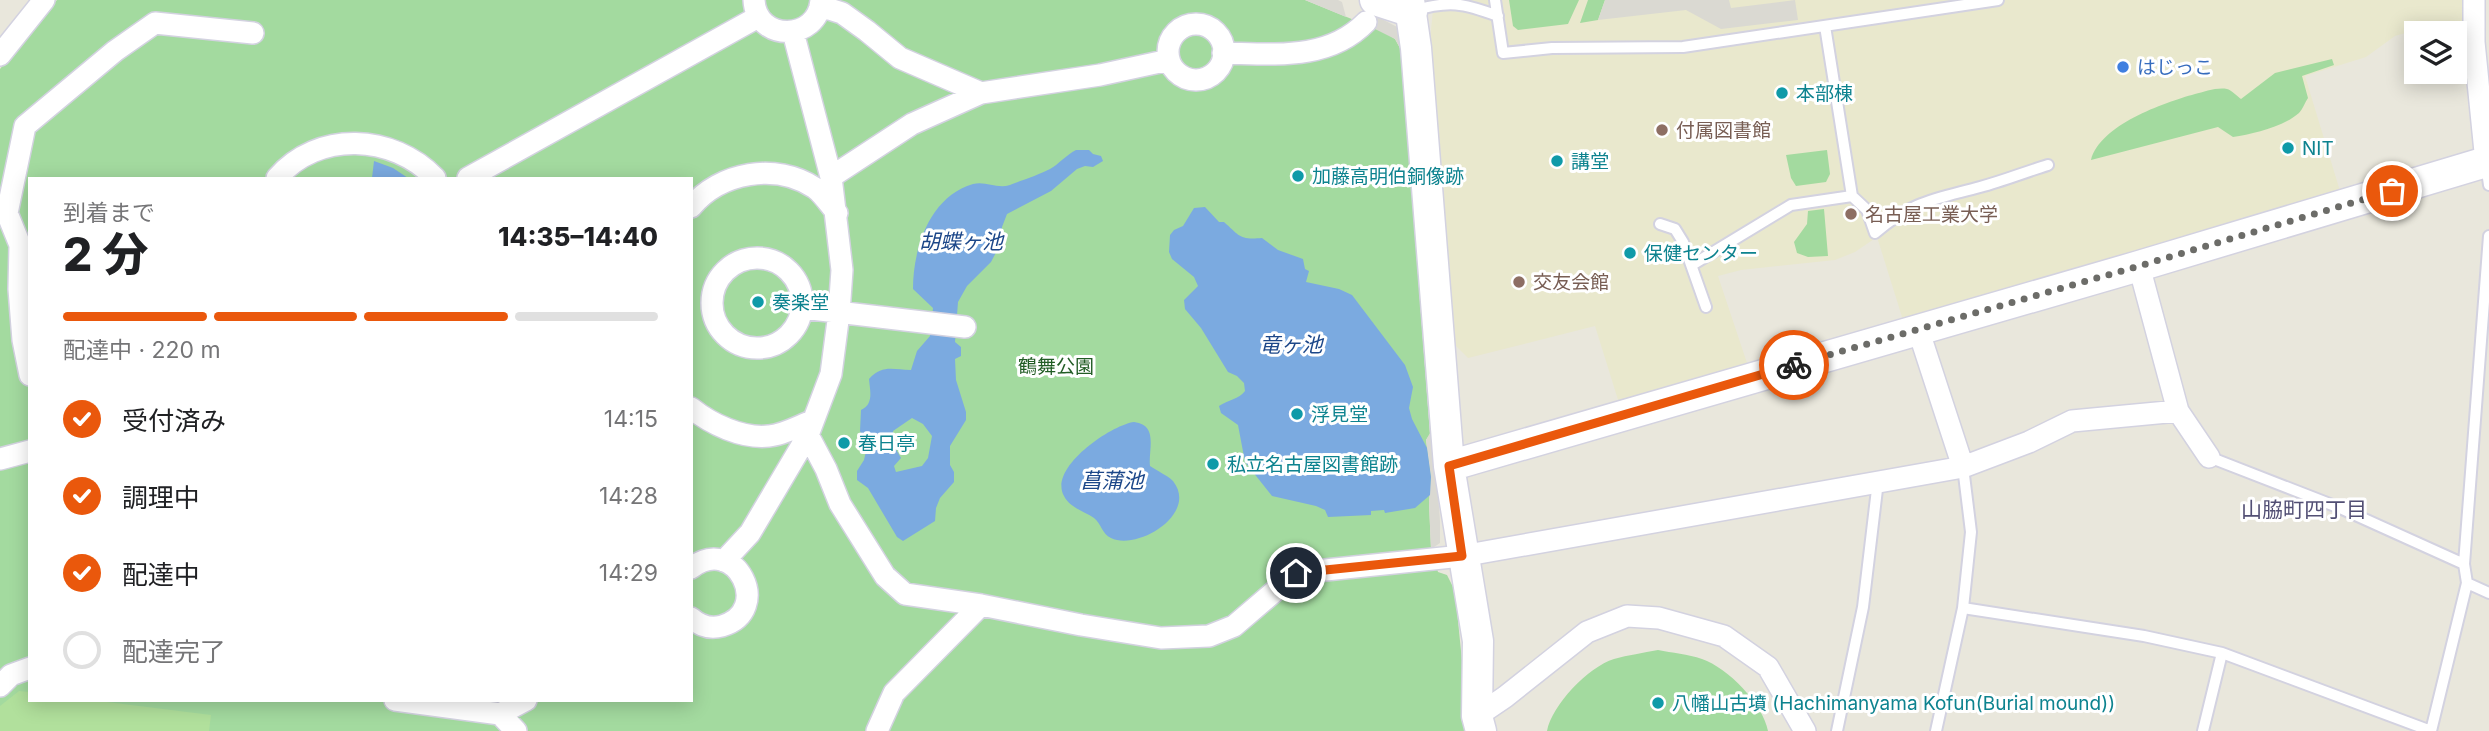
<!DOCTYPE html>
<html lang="ja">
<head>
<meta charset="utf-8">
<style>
	body { margin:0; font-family:Inter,"Noto Sans JP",sans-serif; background:#f6f6f6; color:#202124; height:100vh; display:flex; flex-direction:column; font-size:26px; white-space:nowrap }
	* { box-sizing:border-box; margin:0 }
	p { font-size:23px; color:#757577 }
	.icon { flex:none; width:38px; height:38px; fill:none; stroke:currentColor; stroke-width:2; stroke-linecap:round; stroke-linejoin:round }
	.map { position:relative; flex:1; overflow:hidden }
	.details { position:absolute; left:28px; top:177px; width:665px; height:525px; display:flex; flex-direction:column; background:#fff; border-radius:0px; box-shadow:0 4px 18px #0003 }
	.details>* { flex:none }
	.tools { position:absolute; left:2404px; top:21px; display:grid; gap:14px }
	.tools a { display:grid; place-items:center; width:63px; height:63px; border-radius:0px; background:#fff; box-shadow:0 4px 18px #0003; font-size:35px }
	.pin { position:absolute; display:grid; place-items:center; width:60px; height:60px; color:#fff; margin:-30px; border:4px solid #fff; border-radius:50%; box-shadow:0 2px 7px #0007 }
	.courier { position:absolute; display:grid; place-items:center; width:70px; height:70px; margin:-35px; border:5px solid #ea580c; border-radius:50%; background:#fff; color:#222; box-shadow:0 2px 9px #0007 }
	.summary em { font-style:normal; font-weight:800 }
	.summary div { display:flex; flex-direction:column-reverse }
	.summary { display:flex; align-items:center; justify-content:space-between; height:119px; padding:0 35px }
	h1 { font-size:46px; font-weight:800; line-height:52px }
	.bar { display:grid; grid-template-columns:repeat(4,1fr); gap:10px 7px; align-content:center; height:84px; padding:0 35px }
	.bar i { height:9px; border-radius:5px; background:#e0e0e0 }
	.bar .on { background:#ea580c }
	.bar p { grid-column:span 4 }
	ol { padding:0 35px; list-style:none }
	li { display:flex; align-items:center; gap:21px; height:77px }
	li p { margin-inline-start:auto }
	li .icon { padding:7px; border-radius:50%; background:#ea580c; color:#fff; stroke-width:4 }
	li:last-child { color:#757577 }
	li i { width:38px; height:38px; border:4px solid #e0e0e0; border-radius:50% }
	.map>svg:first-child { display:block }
</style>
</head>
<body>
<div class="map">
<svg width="2489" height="731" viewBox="0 0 2489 731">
	<rect width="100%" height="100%" fill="#e9e7dc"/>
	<path fill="#e9e8cd" d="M1434,0h1031l-1,34 -48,-4 -21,6 -29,21 -61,19 35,115 -437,129 -26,-83 -22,15 -20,8 -94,10 -23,6 30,90 -129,37 -24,-77 -127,32 -17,-17 -18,-217 -3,-84z"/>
	<path fill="#a3da9f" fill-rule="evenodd" d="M57,0h1248l81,33 9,6 6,11 29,384 -4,6 5,37 -2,26 2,46 7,23 9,3 8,16 14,140h-1469v-662zM30,178h661v522h-661z
		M1509,0h70l-11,24 -50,6 -5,-4z
		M1588,0h17l-7,20 -18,3z
		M2332,59l2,6 -32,11 6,22c-3,4 -5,11 -9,15 -16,14 -46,21 -66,24l-15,-10 -127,33c9,-35 72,-57 104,-66 9,-2 22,-7 32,-5 4,1 10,7 14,10l34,-26z
		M1827,150l3,24 -4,8 -30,4 -5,-8 -5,-23z
		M1824,209l4,47 -20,1 -11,-4 -3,-11 13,-18 1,-13z
		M1658,650c14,3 30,4 44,9 26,9 61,45 66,72h-221c5,-26 41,-64 67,-72 14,-4 29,-6 44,-9z"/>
	<path fill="#b1e09c" d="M19,691l11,1v8h61l120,15 -2,16h-209v-25z"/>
	<path fill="#dad9d2" d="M1305,0h33l4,2 4,15z
		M1605,0h124l2,8 64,-8 3,20 -77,9 -35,-19 -88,10z
		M1378,17l21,11 5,9 36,484v22l-9,6 -2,-46 2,-26 -5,-37 4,-7 -29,-383 -6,-11 -24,-12z"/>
	<path fill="#7baae0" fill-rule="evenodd" d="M1076,150h13l4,4 8,2 2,5 -10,6 -8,-1 -8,3 -26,22 -44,23 -5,13 -1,16 -10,19 -24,24 -9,16 -3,40 6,5v9l-6,3 1,21 10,32v8l-16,26v19l4,7v10l-14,16 -4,10 -1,13 -32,20 -6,-4 -29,-49 -11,-8v-9l7,-11 3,-13 -7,-16 1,-21c13,-6 9,-19 8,-31 14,-15 24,-9 42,-9l6,-19 13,-15 3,-28 -20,-19c0,-40 16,-92 60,-105 13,-3 24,5 37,1 10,-4 31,-11 40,-16 9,-5 16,-14 26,-19zM912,418l11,6 9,12 -4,22 -6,8 -26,6 -2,-6 7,-8 -7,-12 -1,-15z
		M374,161l19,7 15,10h-36z
		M1205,207l14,15h5c16,14 15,18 38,16l16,12 25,9 2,10 4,2 -3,11 33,7 13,6 53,70 8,22 -4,21 3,11 15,29 4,29 -1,18 -15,13 -30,5 -1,-3 -13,1v4l-43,2 -3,-7 -9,-4 -44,-10 -27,-34 -7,-37 -17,-12 -2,-7c9,-6 20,-7 26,-15l-1,-8 -7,-7 -9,-4 -27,-44 -16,-19 -1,-9 14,-14 -4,-9 -22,-18 -3,-7 1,-17 4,-5 9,-4 11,-18z
		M1134,422c25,3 14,28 16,44 7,5 17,9 23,15 26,33 -36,70 -62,57 -9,-4 -10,-15 -17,-20 -10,-7 -24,-10 -30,-22 -16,-28 47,-71 70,-74z"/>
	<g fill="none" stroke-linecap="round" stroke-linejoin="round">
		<defs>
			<path id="lane" d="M1495,0l8,53 49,-5 131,-1 315,-47
				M1413,11c36,-11 50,-8 85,5
				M1825,26l27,170
				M2486,164l3,21
				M1660,224l15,5 8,13 23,65
				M1692,265l99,-60 61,-9 15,14 8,23c37,-32 61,-34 105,-46 23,-6 45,-15 68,-22
				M2209,457l131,51 124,56
				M2467,583l22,10
				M1963,608l181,28 78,17 209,78 36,-148 -3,-19 25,-328
				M1837,731l26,-124 15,-126
				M1936,731l27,-123 8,-76 -8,-65
				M2203,731l19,-78"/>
			<path id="street" d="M754,0c2,42 64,42 67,0
				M2474,0v42l12,120
				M820,6l22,7 25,18 33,27 81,35
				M1168 52a28 28 0 1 1 56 0a28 28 0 1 1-56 0Z
				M1223,53c51,1 105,8 143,-31
				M0,55l44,-55
				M831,177l81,-53 69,-31 119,-18 69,-15
				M277,178c41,-48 116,-44 158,0
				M468,178l290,-161
				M691,207c29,-35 85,-45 124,-19 8,6 15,17 22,25
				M712 303a45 45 0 1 1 90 0a45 45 0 1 1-90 0Z
				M2139,266l39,145 31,46
				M803,308l162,19
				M1918,329l45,138
				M30,375l-7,-35 -4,-51 1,-44 -13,-32 18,-87 90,-75 40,-28 98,10
				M691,408c20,16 51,31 78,28 14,-1 30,-10 43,-15
				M808,435l18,34 14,35 45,72 20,18 76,11 100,20 80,13 48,-2 25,-10 62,-53 166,-17 501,-89 66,-25 43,-21 106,-10
				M0,459l30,-8
				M724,561l26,-28 58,-98 23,-61 8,-61 3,-43 -11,-93 -38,-145
				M691,568c45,-35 83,43 31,58 -11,3 -22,0 -31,-8
				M0,686l11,-11 19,-7
				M395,700l105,14 26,-14
				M500,714l16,17
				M1477,716l28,-19 82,-65 40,-16 32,2 65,18 44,31 37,64
				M877,731l17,-38 87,-88"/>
			<path id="secondary" d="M1375,0l37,12
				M1409,0l7,48 33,418 29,175 -1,75 4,15
				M1449,466l690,-200 350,-105"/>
		</defs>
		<use href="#lane" stroke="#d3d2e0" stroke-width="14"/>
		<use href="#street" stroke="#d3d2e0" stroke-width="24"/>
		<use href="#secondary" stroke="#d3d2e0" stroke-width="33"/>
		<use href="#lane" stroke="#fff" stroke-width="10"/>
		<use href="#street" stroke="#fff" stroke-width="21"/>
		<use href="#secondary" stroke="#fff" stroke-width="30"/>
	</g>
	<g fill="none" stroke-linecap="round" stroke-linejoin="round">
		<path stroke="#6c6c68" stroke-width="7" stroke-dasharray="0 12.6" d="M1794,365l345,-99 253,-75"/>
		<path stroke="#ea580c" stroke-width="9" d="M1296,573l166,-17 -13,-90 345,-101"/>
	</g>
	<circle fill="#3f7fe0" stroke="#fff" stroke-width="2.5" cx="2123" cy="67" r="7"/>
	<g fill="#0f9aa8" stroke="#fff" stroke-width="2.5">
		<circle cx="1782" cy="93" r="7"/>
		<circle cx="2288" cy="148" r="7"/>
		<circle cx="1557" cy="161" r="7"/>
		<circle cx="1298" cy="176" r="7"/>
		<circle cx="1630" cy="253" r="7"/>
		<circle cx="758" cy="302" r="7"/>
		<circle cx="1297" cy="414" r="7"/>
		<circle cx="844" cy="443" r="7"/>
		<circle cx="1213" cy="464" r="7"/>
		<circle cx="1658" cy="703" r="7"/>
	</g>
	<g fill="#8d6e63" stroke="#fff" stroke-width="2.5">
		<circle cx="1662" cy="130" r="7"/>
		<circle cx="1851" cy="214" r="7"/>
		<circle cx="1519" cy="282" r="7"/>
	</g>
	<g text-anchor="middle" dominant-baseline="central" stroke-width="6" stroke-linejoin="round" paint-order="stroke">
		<g font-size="19" fill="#366cbe" stroke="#fff" text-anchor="start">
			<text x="2137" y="67">はじっこ</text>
		</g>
		<g font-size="19" fill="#0d838f" stroke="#fff" text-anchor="start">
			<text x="1796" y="93">本部棟</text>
			<text x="2302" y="148">NIT</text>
			<text x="1571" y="161">講堂</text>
			<text x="1312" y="176">加藤高明伯銅像跡</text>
			<text x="1644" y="253">保健センター</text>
			<text x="772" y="302">奏楽堂</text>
			<text x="1311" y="414">浮見堂</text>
			<text x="858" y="443">春日亭</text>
			<text x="1227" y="464">私立名古屋図書館跡</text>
			<text x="1672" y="703">八幡山古墳 (Hachimanyama Kofun(Burial mound))</text>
		</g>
		<g font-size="19" fill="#785e54" stroke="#fff" text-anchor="start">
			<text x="1676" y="130">付属図書館</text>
			<text x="1865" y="214">名古屋工業大学</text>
			<text x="1533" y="282">交友会館</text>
		</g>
		<g font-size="19" fill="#225d25" stroke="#fff">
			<text x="1056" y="366">鶴舞公園</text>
		</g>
		<g font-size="21" font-style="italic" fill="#1c4789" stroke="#fff">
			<text x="961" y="241">胡蝶ヶ池</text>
			<text x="1291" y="344">竜ヶ池</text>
			<text x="1112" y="480">菖蒲池</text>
		</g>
		<g font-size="21" fill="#524f74" stroke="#fff">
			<text x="2304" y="509">山脇町四丁目</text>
		</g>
	</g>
</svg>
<div class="tools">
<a><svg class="icon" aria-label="layers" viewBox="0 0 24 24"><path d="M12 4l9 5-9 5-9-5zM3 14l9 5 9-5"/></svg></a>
</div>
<div class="pin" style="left:2392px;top:191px;background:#ea580c"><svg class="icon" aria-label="bag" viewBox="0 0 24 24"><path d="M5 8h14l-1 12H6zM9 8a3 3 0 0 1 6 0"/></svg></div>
<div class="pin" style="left:1296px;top:573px;background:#1f2937"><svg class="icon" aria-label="home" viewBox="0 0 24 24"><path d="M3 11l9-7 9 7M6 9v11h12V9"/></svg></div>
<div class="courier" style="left:1794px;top:365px"><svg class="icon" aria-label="bike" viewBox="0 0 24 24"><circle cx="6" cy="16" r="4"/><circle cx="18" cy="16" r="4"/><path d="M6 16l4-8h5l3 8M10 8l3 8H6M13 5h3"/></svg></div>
<section class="details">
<div class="summary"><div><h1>2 分</h1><p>到着まで</p></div><em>14:35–14:40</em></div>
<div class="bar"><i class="on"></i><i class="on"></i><i class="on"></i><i></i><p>配達中 · 220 m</p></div>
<ol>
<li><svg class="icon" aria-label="check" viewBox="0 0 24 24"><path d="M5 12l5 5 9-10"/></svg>受付済み<p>14:15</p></li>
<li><svg class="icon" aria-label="check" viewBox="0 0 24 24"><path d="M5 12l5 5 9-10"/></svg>調理中<p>14:28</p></li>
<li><svg class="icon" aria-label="check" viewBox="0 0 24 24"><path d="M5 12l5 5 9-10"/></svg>配達中<p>14:29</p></li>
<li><i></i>配達完了</li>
</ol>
</section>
</div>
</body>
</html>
